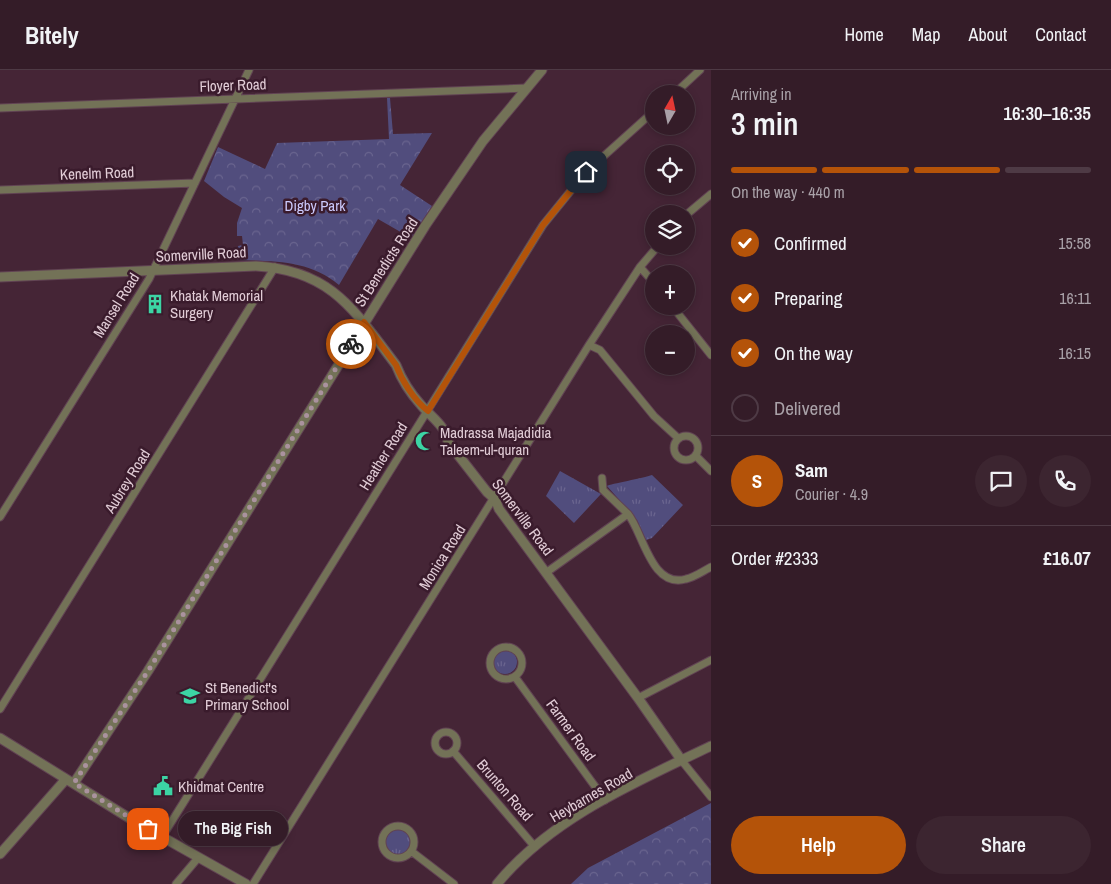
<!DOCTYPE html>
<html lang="en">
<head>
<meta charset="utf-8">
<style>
	body { margin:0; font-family:"Archivo Narrow",sans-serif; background:#3c2530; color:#f1f3f6; height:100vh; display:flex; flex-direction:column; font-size:19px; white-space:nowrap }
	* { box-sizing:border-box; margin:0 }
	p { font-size:16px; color:#a9a1a8 }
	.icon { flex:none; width:28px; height:28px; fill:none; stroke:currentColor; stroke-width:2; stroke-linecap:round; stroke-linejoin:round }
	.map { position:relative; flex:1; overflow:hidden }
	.drawer { display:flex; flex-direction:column; background:#341c28; width:400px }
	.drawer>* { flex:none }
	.needle { width:32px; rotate:9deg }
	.controls { position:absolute; left:645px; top:15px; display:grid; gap:10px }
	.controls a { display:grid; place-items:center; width:50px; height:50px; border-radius:50%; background:#341c28; box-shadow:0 2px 8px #0003,0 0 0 1px #4e3a45; font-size:25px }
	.pin { position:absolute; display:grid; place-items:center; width:42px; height:42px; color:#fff; margin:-21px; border-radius:10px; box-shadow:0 2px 8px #0006 }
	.courier { position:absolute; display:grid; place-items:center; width:50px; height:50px; margin:-25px; border:4px solid #b45309; border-radius:50%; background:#fff; color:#222; box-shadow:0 1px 6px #0007 }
	.bubble { position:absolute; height:35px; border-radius:18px; background:#341c28; box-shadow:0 2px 8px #0003,0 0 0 1px #4e3a45; font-size:16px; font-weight:600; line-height:35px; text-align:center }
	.overview em { font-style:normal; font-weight:600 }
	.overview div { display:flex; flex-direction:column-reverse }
	.overview { display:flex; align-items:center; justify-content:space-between; height:85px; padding:0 20px }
	h1 { font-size:32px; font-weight:600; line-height:38px }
	.bar { display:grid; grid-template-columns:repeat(4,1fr); gap:8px 5px; align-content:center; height:60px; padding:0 20px }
	.bar i { height:6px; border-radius:4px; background:#4e3a45 }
	.bar .current { background:#b45309 }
	.bar p { grid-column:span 4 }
	.line { display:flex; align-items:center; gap:12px; padding:0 20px; border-top:1px solid #4e3a45 }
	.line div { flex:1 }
	.round { display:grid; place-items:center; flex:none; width:52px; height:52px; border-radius:26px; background:#3c2530 }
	ol { padding:0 20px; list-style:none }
	li { display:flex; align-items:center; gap:15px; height:55px }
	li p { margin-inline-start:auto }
	li .icon { padding:5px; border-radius:50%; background:#b45309; color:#fff; stroke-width:4 }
	li:last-child { color:#a9a1a8 }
	li i { width:28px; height:28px; border:2px solid #4e3a45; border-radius:50% }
	.primary-button { display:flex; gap:10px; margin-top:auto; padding:10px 20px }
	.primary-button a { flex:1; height:58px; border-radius:30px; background:#b45309; color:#fff; font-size:20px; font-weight:600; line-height:58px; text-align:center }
	.primary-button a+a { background:#3c2530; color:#f1f3f6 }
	header { display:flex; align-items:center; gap:30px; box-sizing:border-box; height:70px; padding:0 25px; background:#341c28; border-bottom:1px solid #4e3a45 }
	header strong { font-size:24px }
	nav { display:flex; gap:28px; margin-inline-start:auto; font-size:18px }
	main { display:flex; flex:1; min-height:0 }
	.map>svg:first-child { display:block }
</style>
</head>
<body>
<header>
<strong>Bitely</strong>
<nav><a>Home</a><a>Map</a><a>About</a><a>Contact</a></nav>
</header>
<main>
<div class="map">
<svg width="711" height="814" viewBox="0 0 711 814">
	<defs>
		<pattern id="grass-tufts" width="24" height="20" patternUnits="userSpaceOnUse" patternTransform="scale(1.25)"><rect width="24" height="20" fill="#514d7d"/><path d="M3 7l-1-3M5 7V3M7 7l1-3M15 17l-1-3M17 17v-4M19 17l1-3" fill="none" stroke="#6a658f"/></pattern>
		<pattern id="park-crowns" width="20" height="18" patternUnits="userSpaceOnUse" patternTransform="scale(1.25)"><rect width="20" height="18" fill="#514d7d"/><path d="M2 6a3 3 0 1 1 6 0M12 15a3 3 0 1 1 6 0" fill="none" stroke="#6a658f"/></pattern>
	</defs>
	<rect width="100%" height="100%" fill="#452536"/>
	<path fill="url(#grass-tufts)" d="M560,401l41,23 -27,29 -28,-27z
		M652,405l31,30 -31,33 -6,2 -9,-20 -30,-34c3,-2 37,-8 45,-11z
		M493 592a12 12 0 1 1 24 0a12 12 0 1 1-24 0Z
		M385 772a13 13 0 1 1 26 0a13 13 0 1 1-26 0Z"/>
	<path fill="url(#park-crowns)" d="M387,28h3l3,36 39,-1 -32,52 32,21 -21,32 -33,-19 -39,66c-29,-25 -66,-24 -102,-25l1,-14 5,-1 -1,-9h-5v-13l5,-15 -18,-11 -20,-16 14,-34 47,22 12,-26 112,-4z
		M711,733v81h-140l17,-16z"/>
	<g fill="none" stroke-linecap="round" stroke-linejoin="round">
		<defs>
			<path id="minor" d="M674,24l26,-24
				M0,38l527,-20
				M0,120l195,-7
				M686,145l25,-21
				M640,197l14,16
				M672,236l39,49
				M589,275l11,5 54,66 24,22
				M674 378a12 12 0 1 1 24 0a12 12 0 1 1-24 0Z
				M696,386l15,15
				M602,408l1,12 25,24
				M0,447l149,-238 100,-209
				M547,502l81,-58c15,18 23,75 58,65 9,-2 17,-8 25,-12
				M490 593a16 16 0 1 1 32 0a16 16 0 1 1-32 0Z
				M515,607l90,123
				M638,628l73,-38
				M0,639l275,-442
				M435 673a11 11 0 1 1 22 0a11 11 0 1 1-22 0Z
				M453,681l82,96
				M682,691l29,36
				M382 772a16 16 0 1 1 32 0a16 16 0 1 1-32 0Z
				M162,767l381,-612 43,-53 68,-61
				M411,781l43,33
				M176,814l22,-26
				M253,814l336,-539 51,-78 18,-21"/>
			<path id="tertiary" d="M0,207l256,-11c75,4 98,44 140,99 5,13 15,29 25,40 10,12 25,21 27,37l39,50 8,7 4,10 139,189 44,63
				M0,668l134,83 112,63
				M74,713l74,-112 277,-445 58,-85 59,-71
				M0,784l66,-75
				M497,814c54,-66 139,-102 214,-138"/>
		</defs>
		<use href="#minor" stroke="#614353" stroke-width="9"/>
		<use href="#tertiary" stroke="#614353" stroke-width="11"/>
		<use href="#minor" stroke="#737257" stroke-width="7"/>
		<use href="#tertiary" stroke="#737257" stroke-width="9"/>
	</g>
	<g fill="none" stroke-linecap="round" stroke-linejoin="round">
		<path stroke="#aa929e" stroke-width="5" stroke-dasharray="0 9" d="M148,759l-74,-46 74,-112 203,-327"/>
		<path stroke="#b45309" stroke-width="6" d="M351,274l13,-22 32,43c6,16 18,35 32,46l115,-186 43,-53"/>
	</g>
	<defs>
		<symbol id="building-bare" viewBox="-9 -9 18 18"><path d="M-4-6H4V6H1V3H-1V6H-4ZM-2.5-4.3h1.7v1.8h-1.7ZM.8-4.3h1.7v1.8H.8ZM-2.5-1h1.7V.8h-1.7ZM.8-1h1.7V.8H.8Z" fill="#3cd4a4" stroke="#3a1b2c" stroke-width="2.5" paint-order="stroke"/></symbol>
		<symbol id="mosque-bare" viewBox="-9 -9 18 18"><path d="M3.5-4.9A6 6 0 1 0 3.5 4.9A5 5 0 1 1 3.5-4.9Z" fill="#3cd4a4" stroke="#3a1b2c" stroke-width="2.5" paint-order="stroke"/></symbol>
		<symbol id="school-bare" viewBox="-9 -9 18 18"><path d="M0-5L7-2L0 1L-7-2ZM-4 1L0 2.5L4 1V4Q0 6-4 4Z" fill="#3cd4a4" stroke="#3a1b2c" stroke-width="2.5" paint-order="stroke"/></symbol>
		<symbol id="civic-bare" viewBox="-9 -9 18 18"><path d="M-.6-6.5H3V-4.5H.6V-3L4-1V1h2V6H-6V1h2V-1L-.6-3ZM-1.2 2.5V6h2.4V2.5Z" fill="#3cd4a4" stroke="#3a1b2c" stroke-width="2.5" paint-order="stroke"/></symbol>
	</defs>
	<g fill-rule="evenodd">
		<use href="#building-bare" x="141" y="220" width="28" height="28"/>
		<use href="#mosque-bare" x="411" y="357" width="28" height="28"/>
		<use href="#school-bare" x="176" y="612" width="28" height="28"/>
		<use href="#civic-bare" x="149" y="702" width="28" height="28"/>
	</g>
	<g text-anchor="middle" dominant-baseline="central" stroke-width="5" stroke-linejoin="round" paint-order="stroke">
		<g font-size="15" fill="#e1ccd6" stroke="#3a1b2c">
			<text transform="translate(233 15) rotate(-2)">Floyer Road</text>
			<text transform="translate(97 103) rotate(-2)">Kenelm Road</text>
			<text transform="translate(201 184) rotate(-3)">Somerville Road</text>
			<text transform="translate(386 192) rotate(-57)">St Benedicts Road</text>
			<text transform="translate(116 235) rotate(-58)">Mansel Road</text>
			<text transform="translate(383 386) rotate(-58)">Heather Road</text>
			<text transform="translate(127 411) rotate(-58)">Aubrey Road</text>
			<text transform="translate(523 447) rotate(53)">Somerville Road</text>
			<text transform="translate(442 487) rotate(-58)">Monica Road</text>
			<text transform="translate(571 660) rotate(54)">Farmer Road</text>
			<text transform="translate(505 720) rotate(49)">Brunton Road</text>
			<text transform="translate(591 725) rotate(-30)">Heybarnes Road</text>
		</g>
		<g font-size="15" fill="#cccafd" stroke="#3a1b2c">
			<text x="315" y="135">Digby Park</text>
		</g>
		<g font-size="15" fill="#e1ccd6" stroke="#3a1b2c" text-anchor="start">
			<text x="170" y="225">Khatak Memorial<tspan x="170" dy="17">Surgery</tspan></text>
			<text x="440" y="362">Madrassa Majadidia<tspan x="440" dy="17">Taleem-ul-quran</tspan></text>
			<text x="205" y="617">St Benedict's<tspan x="205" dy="17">Primary School</tspan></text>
			<text x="178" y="716">Khidmat Centre</text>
		</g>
	</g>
</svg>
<div class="controls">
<a><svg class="needle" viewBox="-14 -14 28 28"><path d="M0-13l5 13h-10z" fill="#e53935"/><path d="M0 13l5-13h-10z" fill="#a9a1a8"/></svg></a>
<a><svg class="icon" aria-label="locate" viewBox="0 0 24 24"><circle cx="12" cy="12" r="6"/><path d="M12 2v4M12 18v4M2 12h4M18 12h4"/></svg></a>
<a><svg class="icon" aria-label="layers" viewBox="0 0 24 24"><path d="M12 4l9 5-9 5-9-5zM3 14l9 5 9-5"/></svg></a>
<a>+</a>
<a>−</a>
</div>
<div class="pin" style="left:148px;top:759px;background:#ea580c"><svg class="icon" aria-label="bag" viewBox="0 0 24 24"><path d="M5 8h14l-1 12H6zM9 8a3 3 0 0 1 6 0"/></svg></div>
<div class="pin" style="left:586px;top:102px;background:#1f2937"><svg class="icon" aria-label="home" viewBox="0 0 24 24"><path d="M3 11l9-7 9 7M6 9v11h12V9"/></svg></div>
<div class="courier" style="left:351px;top:274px"><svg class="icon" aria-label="bike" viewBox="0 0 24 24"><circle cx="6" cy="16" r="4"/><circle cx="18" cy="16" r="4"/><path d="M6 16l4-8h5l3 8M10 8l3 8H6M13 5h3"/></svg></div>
<div class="bubble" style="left:178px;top:741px;width:110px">The Big Fish</div>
</div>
<section class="drawer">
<div class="overview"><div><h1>3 min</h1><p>Arriving in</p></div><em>16:30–16:35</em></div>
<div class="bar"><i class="current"></i><i class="current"></i><i class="current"></i><i></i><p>On the way · 440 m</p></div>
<ol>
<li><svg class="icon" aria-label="check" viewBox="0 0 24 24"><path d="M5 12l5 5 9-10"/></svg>Confirmed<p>15:58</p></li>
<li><svg class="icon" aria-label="check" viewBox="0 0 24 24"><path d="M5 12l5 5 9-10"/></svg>Preparing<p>16:11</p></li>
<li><svg class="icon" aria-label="check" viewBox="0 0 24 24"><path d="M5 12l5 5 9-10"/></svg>On the way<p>16:15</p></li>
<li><i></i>Delivered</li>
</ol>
<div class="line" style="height:90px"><b class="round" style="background:#b45309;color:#fff">S</b><div><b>Sam</b><p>Courier · 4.9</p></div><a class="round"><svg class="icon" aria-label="chat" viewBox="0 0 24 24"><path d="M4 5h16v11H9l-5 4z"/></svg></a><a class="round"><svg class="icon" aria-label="phone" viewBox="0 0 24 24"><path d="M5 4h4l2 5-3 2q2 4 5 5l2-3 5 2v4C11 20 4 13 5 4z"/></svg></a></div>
<div class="line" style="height:65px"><div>Order #2333</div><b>£16.07</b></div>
<div class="primary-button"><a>Help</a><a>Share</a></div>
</section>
</main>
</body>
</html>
